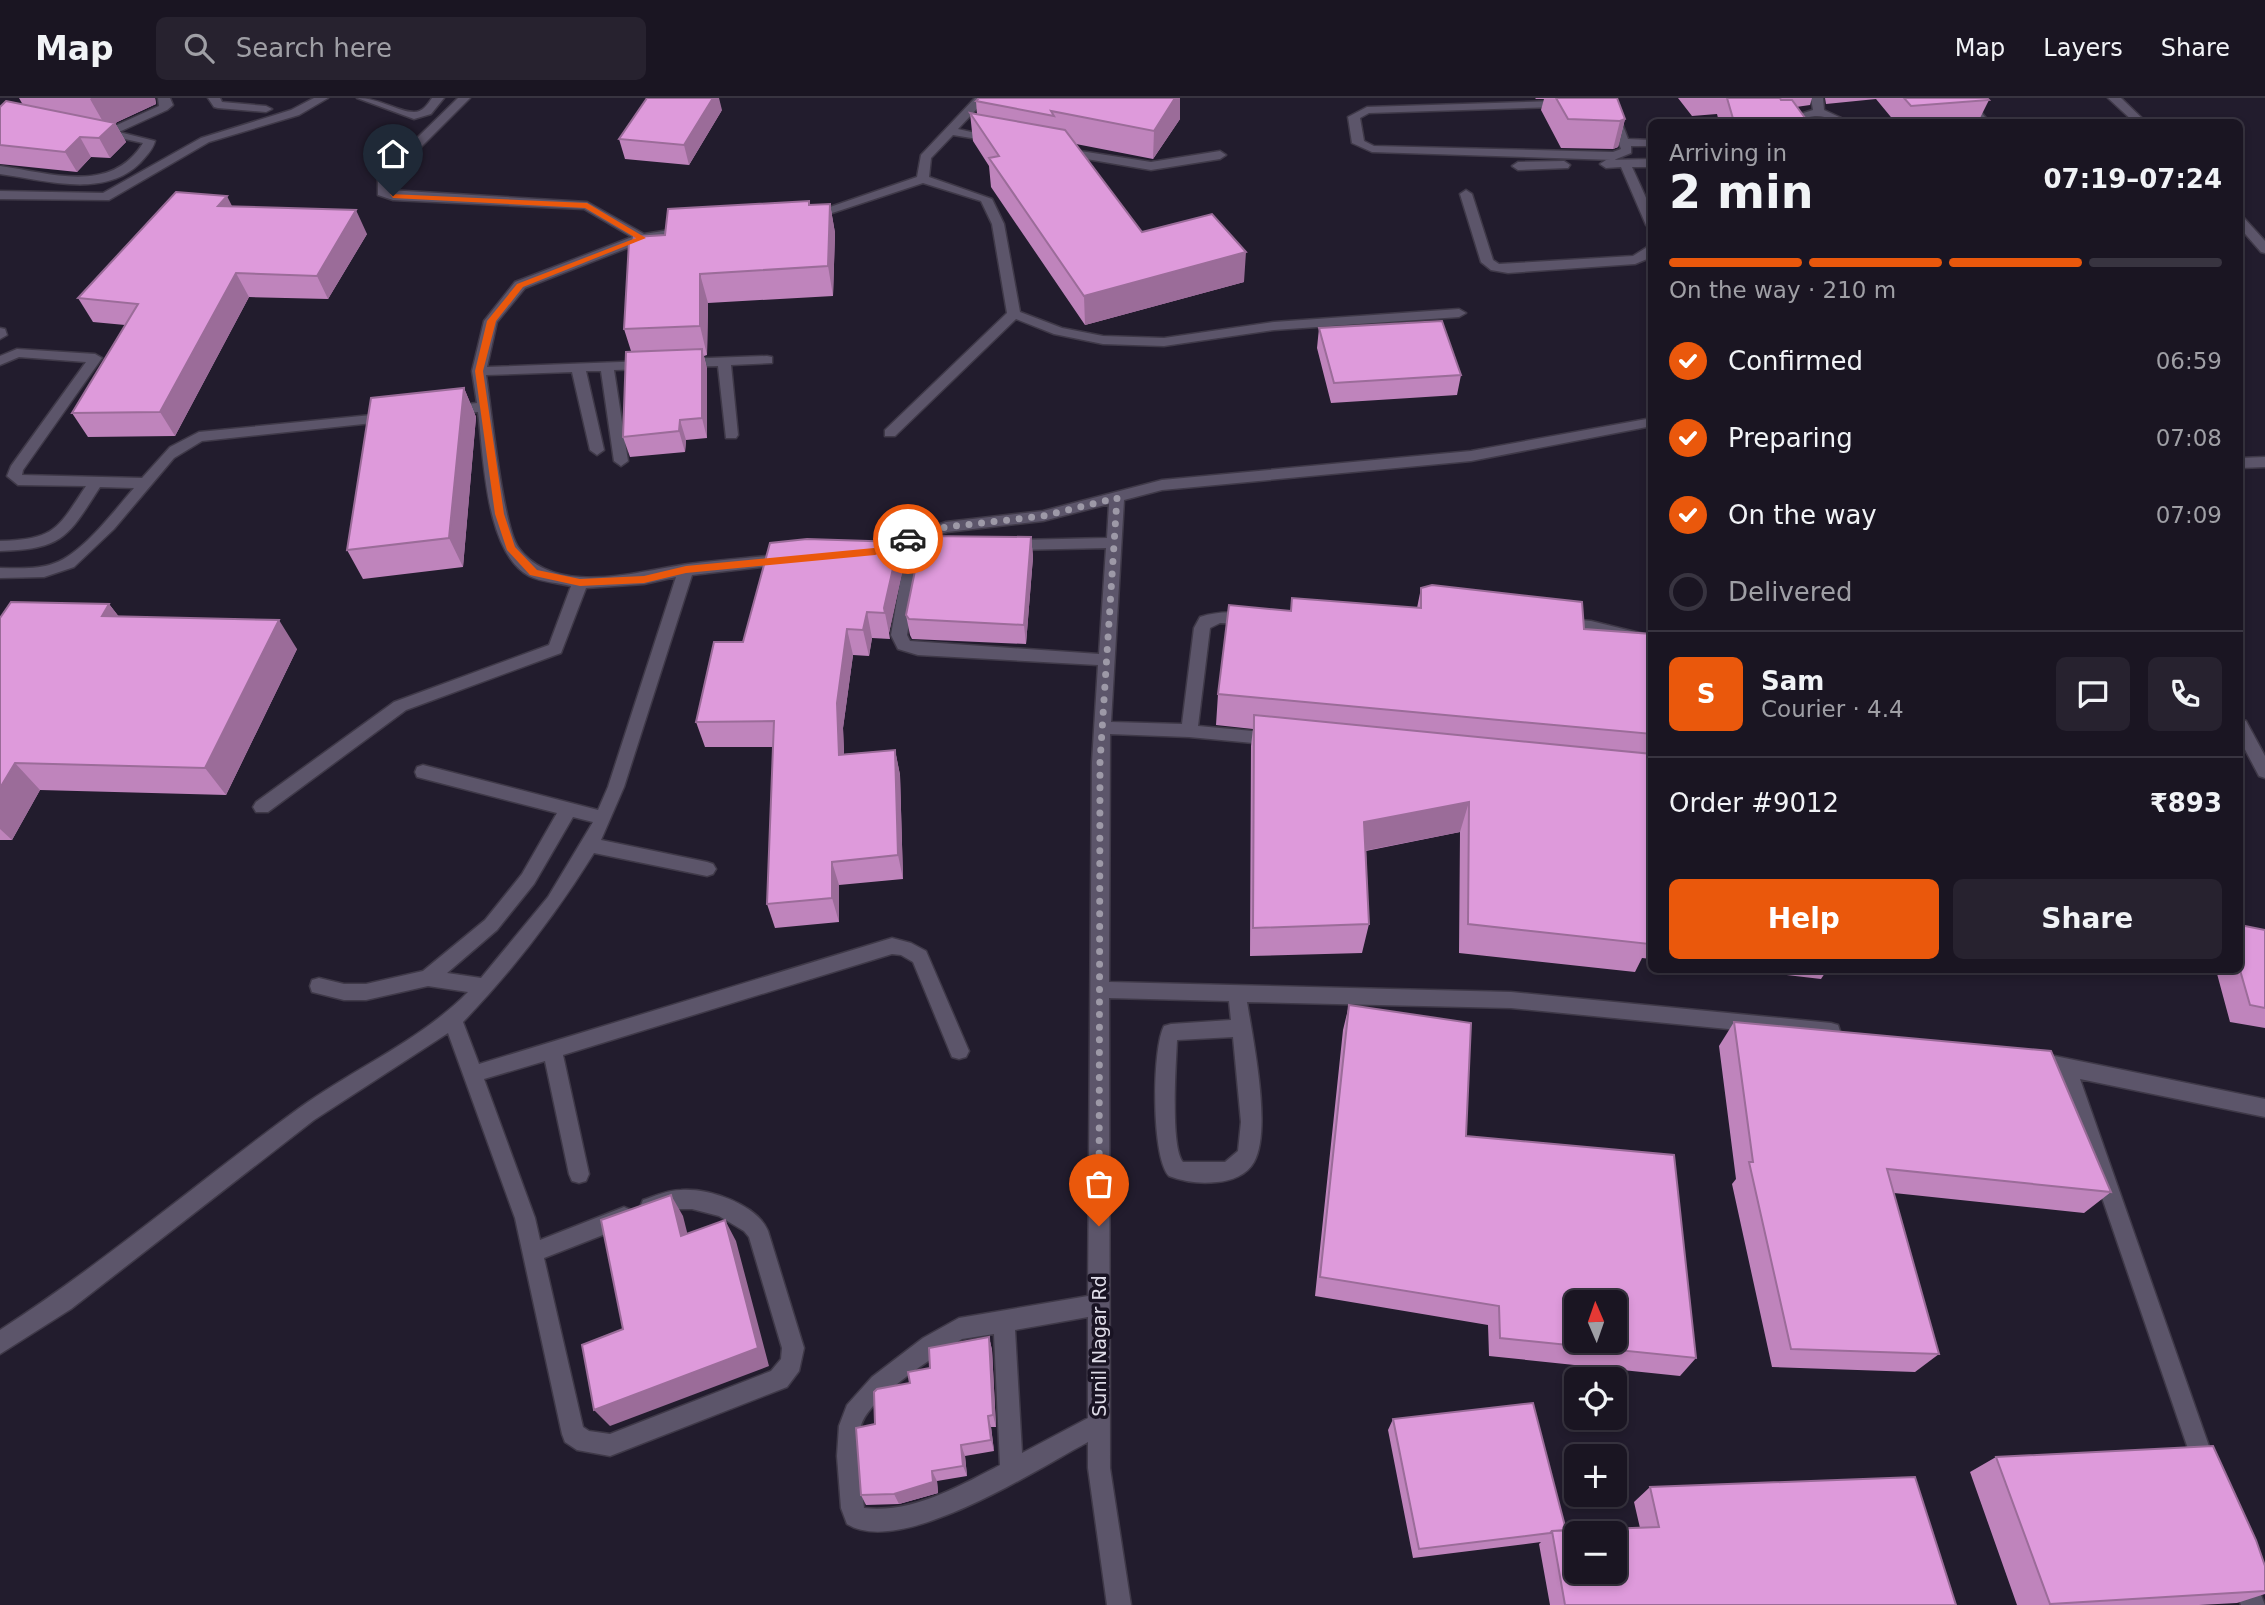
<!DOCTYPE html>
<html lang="en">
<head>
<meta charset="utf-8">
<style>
	body { margin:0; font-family:"DejaVu Sans",sans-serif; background:#27222f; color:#f1f3f6; height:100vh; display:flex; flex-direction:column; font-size:26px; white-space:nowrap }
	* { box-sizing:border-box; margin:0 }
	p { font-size:23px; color:#9f9fa5 }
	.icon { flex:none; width:38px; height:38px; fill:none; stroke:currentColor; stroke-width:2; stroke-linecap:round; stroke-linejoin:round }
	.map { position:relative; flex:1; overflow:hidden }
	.side { position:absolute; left:1648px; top:21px; width:595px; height:854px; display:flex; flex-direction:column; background:#1a1522; border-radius:10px; box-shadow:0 4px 10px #0003,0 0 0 2px #383440 }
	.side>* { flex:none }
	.needle { width:46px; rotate:358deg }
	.controls { position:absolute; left:1564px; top:1192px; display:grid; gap:14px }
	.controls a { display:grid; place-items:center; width:63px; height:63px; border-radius:10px; background:#1a1522; box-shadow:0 4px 10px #0003,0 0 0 2px #383440; font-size:35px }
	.pin { position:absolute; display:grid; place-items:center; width:60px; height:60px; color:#fff; margin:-72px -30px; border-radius:50% 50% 50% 0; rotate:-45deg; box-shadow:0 0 7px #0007 }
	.pin .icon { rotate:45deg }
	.courier { position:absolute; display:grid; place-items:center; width:70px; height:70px; margin:-35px; border:5px solid #ea580c; border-radius:50%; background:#fff; color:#222; box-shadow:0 2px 9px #0007 }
	.headline em { font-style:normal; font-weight:800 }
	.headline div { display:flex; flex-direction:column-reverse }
	.headline { display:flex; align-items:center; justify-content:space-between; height:119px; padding:0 21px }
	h1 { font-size:46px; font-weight:800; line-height:52px }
	.bar { display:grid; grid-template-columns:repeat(4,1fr); gap:10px 7px; align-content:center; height:84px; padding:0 21px }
	.bar i { height:9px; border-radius:5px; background:#383440 }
	.bar .on { background:#ea580c }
	.bar p { grid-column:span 4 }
	.line { display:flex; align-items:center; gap:18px; padding:0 21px; border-top:2px solid #383440 }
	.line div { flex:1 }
	.round { display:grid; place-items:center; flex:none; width:74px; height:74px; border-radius:10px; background:#27222f }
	ol { padding:0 21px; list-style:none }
	li { display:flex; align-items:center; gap:21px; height:77px }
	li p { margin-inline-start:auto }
	li .icon { padding:7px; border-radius:50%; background:#ea580c; color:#fff; stroke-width:4 }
	li:last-child { color:#9f9fa5 }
	li i { width:38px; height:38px; border:4px solid #383440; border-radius:50% }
	.primary-button { display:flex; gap:14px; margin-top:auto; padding:14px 21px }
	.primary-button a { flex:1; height:80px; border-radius:10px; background:#ea580c; color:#fff; font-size:28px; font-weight:800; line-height:80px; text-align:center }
	.primary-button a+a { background:#27222f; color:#f1f3f6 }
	header { display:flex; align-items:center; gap:42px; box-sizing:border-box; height:98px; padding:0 35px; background:#1a1522; border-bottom:2px solid #383440 }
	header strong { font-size:33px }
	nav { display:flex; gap:38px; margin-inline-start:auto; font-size:24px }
	.search { width:490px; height:63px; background:#27222f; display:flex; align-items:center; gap:18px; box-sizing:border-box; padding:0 24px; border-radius:10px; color:#9f9fa5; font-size:26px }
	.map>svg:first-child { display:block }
</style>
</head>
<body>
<header>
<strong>Map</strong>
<div class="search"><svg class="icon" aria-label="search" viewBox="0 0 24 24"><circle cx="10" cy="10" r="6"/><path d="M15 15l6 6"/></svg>Search here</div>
<nav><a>Map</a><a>Layers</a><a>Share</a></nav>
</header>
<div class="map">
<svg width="2265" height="1507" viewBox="0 0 2265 1507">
	<rect width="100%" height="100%" fill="#221c2d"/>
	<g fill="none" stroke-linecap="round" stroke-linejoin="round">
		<defs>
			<path id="street" d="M158,0h12l3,7 -6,5 -48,22 36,9c-2,9 -9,15 -15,22 -36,36 -95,17 -140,11v-8c51,7 111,29 143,-23l-50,-11 6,-3 7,1 53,-24z
				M208,0h12l2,4 44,4 6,3 -6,3 -48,-4 -4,-1z
				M314,0h14l-29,17 -90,27 -100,58 -109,-1v-8l103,2 98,-55 90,-28z
				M357,0c23,0 41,14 57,14 9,0 14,-8 18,-14h12l-13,16 -17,5z
				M458,0h12l-82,82v10l199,12 57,32 44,-7 6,4 -6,4 -43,6 -120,47 -28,34 -10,45 160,-6 7,4 -7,4 -33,1 14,91 -7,5 -7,-5 -13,-90h-15l18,79 -7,5 -7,-5 -18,-78 -86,3c5,33 17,151 32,172 37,51 120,24 170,17 34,-4 68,-7 101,-10l8,5 -8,5 -97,11 -68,212 -23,53 106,22 6,2 3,5 -3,5 -6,2 -113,-23c-38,61 -81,117 -131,169l16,42 413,-126 19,5 15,8 43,100 -3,6 -7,2 -7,-2 -39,-95 -12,-7 -9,-1 -329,101 26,119 -3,7 -7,2 -7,-2 -3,-7 -24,-113 -61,18 51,139 5,22 84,-33 7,3 3,7 -3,7 -87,34 39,169 6,4 21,3 161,-63 10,-12 1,-11 -33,-111 -5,-6 -25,-15 -27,-7h-17l-25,8 -7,-3 -3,-7 3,-7c12,-4 25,-10 38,-10 27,-2 76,14 87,41l36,117 -5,23 -12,16 -177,69 -33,-6 -12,-8 -3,-8 -47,-216 -67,-185 -134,87 -243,189 -71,45v-24c104,-67 198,-148 298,-221 55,-40 122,-68 170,-117l-40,-6 -62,14h-22l-32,-8 -2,-6 2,-6 7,-2 25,6h22l57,-13 62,-51 37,-46 35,-61 -140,-36 -2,-5 2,-5 6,-2 175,45 10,-23 68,-210 -32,7 -58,4 -25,65 -155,57 -138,102h-12l-3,-5 3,-5 138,-100 155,-57 22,-59c-12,-3 -30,-4 -42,-10 -44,-24 -45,-119 -51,-164l-27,2 -7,-4 7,-4 26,-3 -5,-32 12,-50 31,-39 117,-45 -48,-28 -191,-9 -15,-5v-19zM573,719l20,5 -45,75 -67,81 -34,-5 50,-43 37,-46z
				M975,0h12l-29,31 44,10 -6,3 -43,-7 -22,23 -2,19 63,22 12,25 16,88 42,16 41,8 61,2 110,-16 185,-13 7,4 -7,4 -185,13 -110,16 -61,-2 -49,-10 -38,-15 -121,117h-10v-6l122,-117 -15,-89 -11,-23 -58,-18 -109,36 -10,-3 113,-39 4,-22z
				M1811,0h12l1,12 26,12c-12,1 -24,-7 -35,-6 -14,2 -26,7 -41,6l39,-12z
				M1960,0h10l19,24h-11z
				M2108,0h13l25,24h-12z
				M1555,3l61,6 12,32 24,1v6h-21v7l-17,7 -242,-8 -20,-9 -4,-26 19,-10zM1555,9l52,5 14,37 -8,3 -239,-6 -10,-5 -4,-23 9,-5z
				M1061,50l90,14 69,-11 6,4 -6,4 -69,11 -94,-16 -2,-2z
				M1652,61v8h-20l20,44v18l-6,-4 -25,-58 -15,1 -6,-4 6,-4z
				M1564,63l6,4 -2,3 -50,2 -6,-4 6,-4z
				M1466,92l6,4 21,66 6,4 134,-8 19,-12v13l-17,7 -127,9 -17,-3 -10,-8 -21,-68z
				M2240,119l4,1 21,23v12l-4,-1 -21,-24z
				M0,230l5,1 2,6 -7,4z
				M17,251l78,5 7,4 -79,112 -1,5 120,3 28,-31 29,-15 193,-19 7,4 -7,4 -190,20 -28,17 -60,71 -40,38 -30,10 -44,1v-10c18,0 38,2 55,-5 28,-10 59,-52 79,-75l-34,-1c-32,50 -37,62 -100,64v-10c55,-2 57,-11 86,-55l-68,-1 -11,-9 4,-10 75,-104 -67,-5 -19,8v-9z
				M767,258l5,1v6l-41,2 7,70 -2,3h-10l-8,-72 -36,1 -7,-4 7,-4z
				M1652,320v8l-181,35 -309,29 -38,10 -13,222 71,2 12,-96 6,-11c19,-6 37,-6 57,-1l2,4 -2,4 -37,-1 -10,5 -12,98 77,7 8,6 -8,6 -86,-8 -79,-3 -1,248 402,10 320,31 7,2 2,6 -2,6 -7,2 -320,-31 -264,-6c6,38 25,128 7,160 -7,13 -23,19 -37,20 -17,2 -32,0 -48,-6 -18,-18 -17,-128 -5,-150l7,-2 60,-4 -2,-19 -120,-3 1,470 21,137h-24l-19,-137v-26c-51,27 -187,116 -241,82l-6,-16 -4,-52 2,-30 8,-21 25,-28 51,-39 36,-20 129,-22 4,-534 6,-97 -180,-10 -20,-6 -7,-14 14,-82 6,-8 -32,10 -7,-5 2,-4 72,-24 97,-11 119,-31 309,-29zM1109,406l-2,34 -96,2 -7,5 7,5 95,-2 -7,106 -189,-13 -3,-6 14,-82 21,-4 2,-4 -7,-5 -22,3 32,-11 96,-11zM1233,939l8,85 -3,29 -13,11h-42c-13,-15 -7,-99 -6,-122zM1088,1219v101l-66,35 -7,-123zM994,1236l6,131c-40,21 -89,49 -136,43 -2,-26 -9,-56 -3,-82 7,-27 70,-67 93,-82l8,-5z
				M2265,359v10l-25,1v-10z
				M1560,520l31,3 61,15v12l-61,-15 -37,-5 -2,-4 2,-4z
				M2240,621l6,2 19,35v22l-6,-2 -19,-36z
				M2035,954l230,47v18l-185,-38 137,390 -3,8 -8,3 -8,-3 -3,-8 -135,-394 -32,-8 -3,-6 3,-6z
				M2243,1468l8,4 14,35h-24l-10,-27 4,-8z"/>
		</defs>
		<use href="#street" stroke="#3f3948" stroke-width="3"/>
		<use href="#street" fill="#5c556a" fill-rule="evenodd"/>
	</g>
	<path fill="#bf84bc" d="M19,0h136l1,6 -41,19 11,19 -16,16 -19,-1 -14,15 -77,-8v-57l23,-2z
		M1180,0v21l-27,40 -77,-15 66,88 102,50 -159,43 -94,-138 -2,-21 -16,-25 -3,-28 7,1 -1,-13z
		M1535,0h82l8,21 -7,28 -5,2 -52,-1 -20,-38 3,-11h-8z
		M1678,0h134l-2,7 -14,2 12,15h-89l-2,-8 -25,2z
		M1825,0h162l2,2 -11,22h-83l-19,-23 -50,5z
		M722,12l-33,55 -64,-6 -6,-20z
		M830,106l5,29 -2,63 -125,7 -1,52 -3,1 3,13v69l-21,2 -1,12 -55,5 -7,-20 8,-86 -7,-22 41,-94 145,-30z
		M232,109l135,27 -39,65 -79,-2 -74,139 -87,1 -16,-24 53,-88 -32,-3 -15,-24z
		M1319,230l142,47 -4,20 -126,8 -14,-55z
		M464,290l12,29 -13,150 -100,12 -16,-29z
		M1031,439l2,20 -7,87 -114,-5 -2,-4 -4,-20z
		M899,444l4,26 -14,65 1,6 -18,-1 -3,18 -16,-1 -10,73 1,26 51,-4 5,25 3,104 -64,6v37l-64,6 -8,-24 6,-157h-68l-9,-25 47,-80z
		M1421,490l163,41 68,5v325l-10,-1 -7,14 -176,-19 1,-121 -94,19 3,73 -7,29 -112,3 1,-210 2,-17 -37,-4 2,-31 73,-83 126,-3z
		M109,506l10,13 178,32 -71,146 -186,-5 -28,50h-12v-222z
		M2265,832v98l-35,-6 -14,-52h24z
		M1743,872h84l-6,9z
		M1349,907l117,131 230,222 -16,18 -191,-20 -1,-31 -173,-29 28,-266z
		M1734,924l377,170 -27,21 -190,-20 45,161 -24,18 -143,-5 -40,-183 4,-5 -17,-133z
		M989,1239l3,13 4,77h-5l3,24 -29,5 2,20 -30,5 1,12 -39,11 -33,1 -5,-10 14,-71 35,-41 20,-15z
		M1393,1321l173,111 74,-2 -6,-26 16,-15 306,118h-406l-11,-61 2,-2 -128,16 -25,-128z
		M1996,1359l269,109v28l-28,9 -38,2h-182l-47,-133z"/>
	<path fill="#9b6c99" d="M91,0h64l1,6 -41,19 11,19 -16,16 -11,-20 7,-11 -16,-28z
		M713,0h6l3,12 -33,55 -5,-20z
		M1175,0h5v21l-27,40 1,-28z
		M1625,21l-7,28 -5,2 7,-28z
		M80,39l11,20 -14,15 -12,-20z
		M227,98l12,24 -21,-14z
		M830,106l5,29 -2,63 -5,-30z
		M356,112l11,24 -39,65 -11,-23z
		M1246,154l-2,30 -159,43 -1,-29z
		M236,175l13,24 -74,139 -15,-24z
		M700,176l8,29 -1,52 -7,-29z
		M702,251l5,20v69l-5,-20z
		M464,290l12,29 -13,150 -14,-29z
		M680,322l6,20 -1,12 -6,-21z
		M1031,439l2,20 -7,87 -2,-19z
		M899,444l4,26 -14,65 -5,-25z
		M109,506l22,28 -29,-16z
		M867,514l5,26 -3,18 -6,-26z
		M279,522l18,29 -71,146 -21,-27z
		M847,531l6,26 -10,73 2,52 -6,-25 -2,-52z
		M895,652l5,25 3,104 -5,-24z
		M15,665l25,27 -28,50 -12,-11v-41z
		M1469,704l-9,30 -102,20 6,-30z
		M832,764l7,23v37l-7,-24z
		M671,1097l12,21 10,40 -12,-20z
		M725,1122l11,21 33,125 -159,60 -16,-16z
		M989,1239l3,13 4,77 -3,-12z
		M988,1318l3,11 3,24 -3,-11z
		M961,1347l4,11 2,20 -4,-10z
		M932,1373l5,10 1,12 -39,11 -5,-10z"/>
	<path fill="#de9adb" stroke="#9b6c99" stroke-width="2" fill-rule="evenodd" d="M647,0h66l-29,47 -65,-6z
		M979,0h196l-21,33 -103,-20 3,5 -78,-15z
		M1556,0h61l8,21 -5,2 -52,-2z
		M1727,0h53l1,2h11l16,22h-74z
		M1904,0h83l2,2 -78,6z
		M6,3l109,22 -16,15 -19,-1 -15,15 -65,-7v-38z
		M970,15l95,17 77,102 70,-18 34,38 -162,44 -95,-138 10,-2z
		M176,94l51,4 -9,10 138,4 -39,66 -81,-3 -76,139 -88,1 66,-109 -60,-6z
		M809,103v4l21,-1 -2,62 -128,8v52l-76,3 5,-87h4l1,-5 31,-2 3,-26z
		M1442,223l19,54 -127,8 -15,-55z
		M702,251v69l-22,2 -1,11 -56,6 3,-85z
		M464,290l-15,150 -102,12 24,-152z
		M922,438l109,1 -7,88 -115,-6 -3,-4z
		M807,441l92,3 -15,66 1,5 -18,-1 -4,18 -16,-1 -10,74 2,52 56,-5 3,105 -66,7v36l-65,6 7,-183 -78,1 18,-80h29l27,-99z
		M1432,487l150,17 2,27 68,5v100l-434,-40 11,-89 62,6 1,-13 129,10v-20z
		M11,504l98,2 -7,12 177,4 -74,148 -190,-5 -15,25v-170z
		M1254,617l398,39v175l-4,-1 1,16 -181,-20 1,-122 -105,20 5,102 -116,4z
		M2240,827l25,5v78l-15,-3 -10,-35z
		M1349,907l122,18 -5,113 208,19 22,203 -196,-20 -1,-32 -179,-29zM1577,1204h38v38h-38z
		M1734,924l317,29 60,141 -224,-23 52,185 -148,-5 -42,-187h4z
		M671,1097l10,41 44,-16 33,128 -164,62 -12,-65 41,-16 -22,-109z
		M989,1239l4,78 -5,1 3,24 -30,5 2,21 -31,5 1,11 -39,12 -33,1 -5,-67 19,-4 -1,-32 3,-3 33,-6 -2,-11 22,-4 -1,-20z
		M1533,1305l33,127 -14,1 -2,2 -131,16 -26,-130z
		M2213,1348l43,94 9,26v25l-215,13 -54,-147z
		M1915,1379l41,128h-391l-13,-74 107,-4 -9,-40zM1577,1435h38v39h-38z"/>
	<path fill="#ea580c" d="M390,96l197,9 59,35 -123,49 -27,34 -13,50 21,143 11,33 22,23 43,9 64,-3 42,-10 188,-18 34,-12 3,1v4l-36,14 -189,18 -42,10 -64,3 -50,-11 -23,-25 -12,-36 -20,-143 12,-50 30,-37 119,-46 -51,-30 -192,-10z"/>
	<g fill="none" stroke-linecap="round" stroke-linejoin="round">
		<path stroke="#9d99a7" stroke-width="7" stroke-dasharray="0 12.6" d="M908,441l38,-12 97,-11 74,-18 -17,264 -1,464"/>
	</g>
	<g text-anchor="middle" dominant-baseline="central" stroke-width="7" stroke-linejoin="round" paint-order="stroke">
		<g font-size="19" fill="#dfdce8" stroke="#191323">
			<text transform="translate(1099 1248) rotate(-90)">Sunil Nagar Rd</text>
		</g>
	</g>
</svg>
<div class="controls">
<a><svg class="needle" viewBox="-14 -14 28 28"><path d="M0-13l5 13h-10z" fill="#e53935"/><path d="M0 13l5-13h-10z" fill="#9f9fa5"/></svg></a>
<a><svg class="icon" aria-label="locate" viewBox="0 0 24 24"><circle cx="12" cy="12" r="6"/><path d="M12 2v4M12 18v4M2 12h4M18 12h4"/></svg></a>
<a>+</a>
<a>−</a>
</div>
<div class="pin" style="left:1099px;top:1128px;background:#ea580c"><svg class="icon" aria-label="bag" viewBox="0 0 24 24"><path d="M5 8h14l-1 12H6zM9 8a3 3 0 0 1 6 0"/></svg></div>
<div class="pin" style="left:393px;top:98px;background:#1f2937"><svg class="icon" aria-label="home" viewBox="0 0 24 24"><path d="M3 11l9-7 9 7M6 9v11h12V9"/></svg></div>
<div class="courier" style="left:908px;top:441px"><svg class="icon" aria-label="car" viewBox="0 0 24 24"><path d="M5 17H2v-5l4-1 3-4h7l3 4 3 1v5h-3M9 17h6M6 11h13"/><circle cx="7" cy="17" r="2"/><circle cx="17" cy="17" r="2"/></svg></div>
<section class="side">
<div class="headline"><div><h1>2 min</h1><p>Arriving in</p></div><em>07:19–07:24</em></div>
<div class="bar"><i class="on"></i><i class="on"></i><i class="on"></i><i></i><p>On the way · 210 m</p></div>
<ol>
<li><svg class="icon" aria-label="check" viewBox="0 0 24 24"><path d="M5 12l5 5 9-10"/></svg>Confirmed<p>06:59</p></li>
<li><svg class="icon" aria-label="check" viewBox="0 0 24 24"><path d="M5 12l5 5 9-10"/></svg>Preparing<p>07:08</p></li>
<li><svg class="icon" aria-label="check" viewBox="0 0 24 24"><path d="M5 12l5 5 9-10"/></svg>On the way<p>07:09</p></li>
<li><i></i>Delivered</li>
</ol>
<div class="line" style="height:126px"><b class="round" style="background:#ea580c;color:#fff">S</b><div><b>Sam</b><p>Courier · 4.4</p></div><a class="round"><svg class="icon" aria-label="chat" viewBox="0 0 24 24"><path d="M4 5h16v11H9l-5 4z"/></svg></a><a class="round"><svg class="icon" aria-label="phone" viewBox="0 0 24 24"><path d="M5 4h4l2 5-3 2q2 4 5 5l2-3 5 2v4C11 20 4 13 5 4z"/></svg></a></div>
<div class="line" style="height:91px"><div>Order #9012</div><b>₹893</b></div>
<div class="primary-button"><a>Help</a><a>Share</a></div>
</section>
</div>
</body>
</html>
